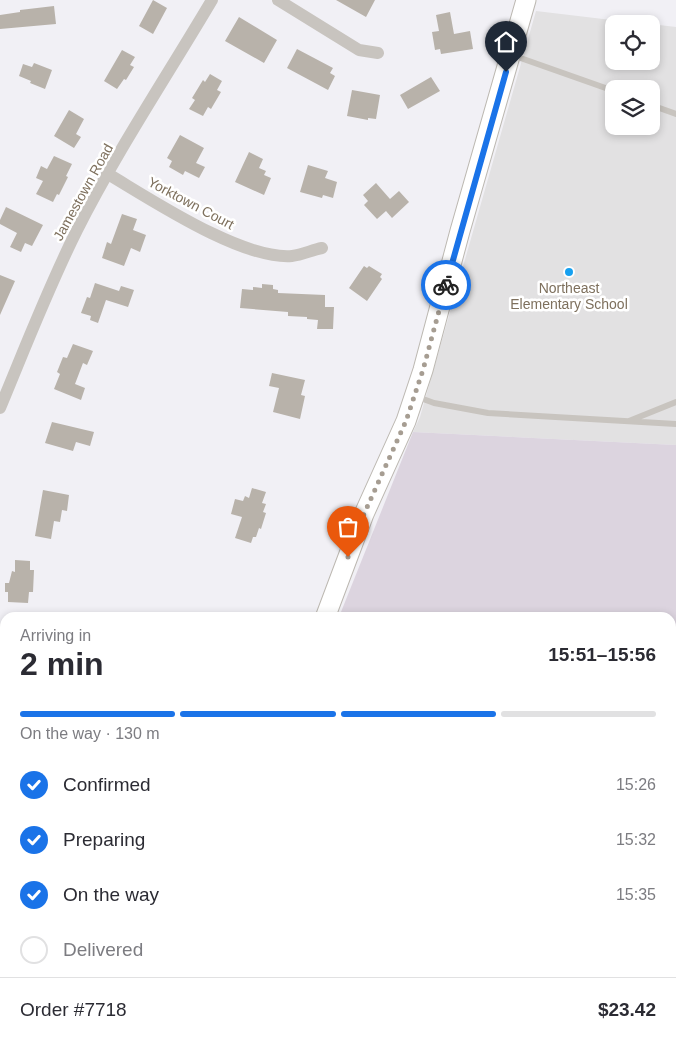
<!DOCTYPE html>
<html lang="en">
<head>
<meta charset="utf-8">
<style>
	body { margin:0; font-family:Arial,sans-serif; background:#f7f7f7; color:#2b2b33; height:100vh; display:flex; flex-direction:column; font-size:19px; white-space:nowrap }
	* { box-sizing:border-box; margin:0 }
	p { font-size:16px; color:#7c7c81 }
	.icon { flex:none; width:28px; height:28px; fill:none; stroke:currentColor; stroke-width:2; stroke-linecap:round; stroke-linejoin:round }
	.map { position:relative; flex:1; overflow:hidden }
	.panel { position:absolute; left:0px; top:612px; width:676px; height:441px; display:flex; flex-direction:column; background:#fff; border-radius:15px 15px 0 0; box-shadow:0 2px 8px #0003 }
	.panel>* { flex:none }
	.buttons { position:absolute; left:605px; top:15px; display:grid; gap:10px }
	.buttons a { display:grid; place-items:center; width:55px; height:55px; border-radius:10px; background:#fff; box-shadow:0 2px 8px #0003; font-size:25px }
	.pin { position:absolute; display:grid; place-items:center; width:42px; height:42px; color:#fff; margin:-51px -21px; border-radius:50% 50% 50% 0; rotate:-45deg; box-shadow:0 0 5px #0007 }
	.pin .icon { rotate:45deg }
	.courier { position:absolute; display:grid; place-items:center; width:50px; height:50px; margin:-25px; border:4px solid #1a73e8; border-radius:50%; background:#fff; color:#222; box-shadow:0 1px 6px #0007 }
	.head em { font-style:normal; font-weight:700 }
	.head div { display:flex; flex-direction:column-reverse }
	.head { display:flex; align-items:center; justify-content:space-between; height:85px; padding:0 20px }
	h1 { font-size:32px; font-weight:700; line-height:38px }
	.bar { display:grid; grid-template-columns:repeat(4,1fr); gap:8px 5px; align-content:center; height:60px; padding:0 20px }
	.bar i { height:6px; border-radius:4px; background:#e1e1e2 }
	.bar .current { background:#1a73e8 }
	.bar p { grid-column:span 4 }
	.line { display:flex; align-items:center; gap:12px; padding:0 20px; border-top:1px solid #e1e1e2 }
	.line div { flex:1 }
	ol { padding:0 20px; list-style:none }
	li { display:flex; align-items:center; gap:15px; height:55px }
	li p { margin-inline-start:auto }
	li .icon { padding:5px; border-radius:50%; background:#1a73e8; color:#fff; stroke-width:4 }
	li:last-child { color:#7c7c81 }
	li i { width:28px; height:28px; border:2px solid #e1e1e2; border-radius:50% }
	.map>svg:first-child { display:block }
</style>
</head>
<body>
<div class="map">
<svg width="676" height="1053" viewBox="0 0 676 1053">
	<rect width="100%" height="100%" fill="#f1f0f5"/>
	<path fill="#e2e1e2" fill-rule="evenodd" d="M536,11l109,13h-31v37h37v-37l25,3v418l-263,-13 7,-15zM614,89h37v37h-37z"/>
	<path fill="#dcd4df" d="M413,432l263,13v420l-5,-1v-246l-332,-1z
		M248,1049h105l1,4h-125z"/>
	<path fill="#b8b2aa" d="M153,0l14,8 -14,26 -14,-8z
		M336,0h39l-9,17z
		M54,6l2,18 -56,5v-14l20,-3v-2z
		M450,12l4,22 16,-3 3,18 -32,5 -1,-5 -5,1 -3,-18 7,-1 -3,-16z
		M239,17l38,23 -13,23 -39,-22z
		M297,49l36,19 -3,5 5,3 -7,14 -41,-22z
		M122,50l13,7 -5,8 4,2 -8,13 -2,-1 -7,10 -13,-8z
		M34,63l18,7 -7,19 -15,-6 1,-2 -12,-5 4,-12 9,3z
		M210,74l12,7 -5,9 4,2 -10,17 -3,-2 -5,9 -14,-7 6,-9 -3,-2 11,-18 2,2z
		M431,77l9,14 -32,18 -8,-14z
		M352,90l28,5 -4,24 -8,-1v2l-21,-4z
		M69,110l15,9 -8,15 5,3 -7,11 -20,-12z
		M180,135l24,13 -8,15 9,4 -6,11 -14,-7 -2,4 -14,-8 3,-6 -5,-3z
		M249,152l14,7 -4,9 7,3 -2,4 7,3 -7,17 -29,-13z
		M54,156l18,8 -6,12 2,1 -9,18 -2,-1 -4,8 -17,-8 7,-13 -7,-3 5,-12 6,3z
		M308,165l20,6 -3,7 12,4 -4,16 -10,-3 -1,3 -22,-6z
		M376,183l14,16 9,-8 10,11 -17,16 -6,-7 -9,8 -13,-14 4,-4 -5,-6z
		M6,207l37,18 -11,21 -7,-3 -4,9 -11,-5 7,-14 -17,-9v-4z
		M122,214l15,5 -4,11 13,5 -6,17 -9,-4 -7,18 -22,-8 5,-16 4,2z
		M364,266l3,2 2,-2 13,8 -2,3 2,2 -15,22 -18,-13z
		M0,275l15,6 -15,34z
		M95,283l24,8 2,-5 13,4 -6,17 -22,-7 -8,23 -8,-3 1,-4 -10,-3 6,-16 3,1z
		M262,284l11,1v4l5,1v3l47,2v12h9l-1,22h-16l1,-9 -11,-1v-2l-19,-1v-4l-48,-4 2,-19 11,1v-3l9,1z
		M73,344l20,7 -6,14 -4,-2 -8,21 10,4 -4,12 -27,-11 6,-15 -3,-2 6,-15 4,1z
		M272,373l33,7 -4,15 4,1 -5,23 -27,-7 6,-24 -10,-2z
		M52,422l42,10 -4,14 -14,-4 -3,9 -28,-8z
		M252,488l14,4 -4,11 4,1 -3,8 3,1 -5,16 -2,-1 -3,9h-3l-2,6 -16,-5 7,-21 -11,-3 4,-15 8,2 2,-5 4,2z
		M43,490l26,5 -2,16 -5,-1 -2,12 -6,-1 -3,18 -16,-3z
		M15,560l15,1v9h4l-1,22h-4l-1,11 -20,-1v-10h-3v-9h4l3,-12 3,1z"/>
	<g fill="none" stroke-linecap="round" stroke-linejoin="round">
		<defs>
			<path id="secondary" d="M325,618l39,-104 42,-93 17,-51 37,-139 66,-231
				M671,988h5
				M149,1053l23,-4"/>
		</defs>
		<use href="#secondary" stroke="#bcb8b1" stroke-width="21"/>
		<path stroke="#c8c4bf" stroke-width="6" d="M512,55l102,36
			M651,105l25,9
			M415,396l19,7 54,10 188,11
			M629,421l47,-19"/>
		<path stroke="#c8c4bf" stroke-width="12" d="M278,0l81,50 19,3
			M108,174c44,26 134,86 184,82 10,-1 20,-6 30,-8
			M0,408c25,-60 48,-120 77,-178 40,-79 90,-154 135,-230"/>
		<use href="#secondary" stroke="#fff" stroke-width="19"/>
	</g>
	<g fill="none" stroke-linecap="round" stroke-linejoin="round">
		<path stroke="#a69d92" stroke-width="5" stroke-dasharray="0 9" d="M348,557l16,-43 42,-93 17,-51 23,-85"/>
		<path stroke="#1a73e8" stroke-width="6" d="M446,285l60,-213"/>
	</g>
	<circle fill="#16a0f0" stroke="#fff" stroke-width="2" cx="569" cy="272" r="5"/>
	<g text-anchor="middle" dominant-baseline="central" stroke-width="5" stroke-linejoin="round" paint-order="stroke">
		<g font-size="14" fill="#7e705d" stroke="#fff">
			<text transform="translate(83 192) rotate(-61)">Jamestown Road</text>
			<text transform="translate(191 203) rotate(28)">Yorktown Court</text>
		</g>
		<g font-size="14" fill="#7e705d" stroke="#fff">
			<text x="569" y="288">Northeast<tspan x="569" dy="16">Elementary School</tspan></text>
		</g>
	</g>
</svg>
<div class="buttons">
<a><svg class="icon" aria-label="locate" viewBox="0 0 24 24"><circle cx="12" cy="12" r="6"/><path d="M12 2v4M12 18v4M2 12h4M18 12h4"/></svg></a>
<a><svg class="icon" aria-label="layers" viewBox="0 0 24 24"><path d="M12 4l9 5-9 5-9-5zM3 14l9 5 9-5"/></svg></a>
</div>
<div class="pin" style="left:348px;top:557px;background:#ea580c"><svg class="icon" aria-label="bag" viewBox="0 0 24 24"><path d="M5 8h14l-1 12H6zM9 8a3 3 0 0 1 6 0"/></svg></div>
<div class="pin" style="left:506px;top:72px;background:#1f2937"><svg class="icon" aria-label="home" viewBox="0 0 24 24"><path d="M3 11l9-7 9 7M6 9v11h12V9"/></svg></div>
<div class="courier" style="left:446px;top:285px"><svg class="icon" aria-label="bike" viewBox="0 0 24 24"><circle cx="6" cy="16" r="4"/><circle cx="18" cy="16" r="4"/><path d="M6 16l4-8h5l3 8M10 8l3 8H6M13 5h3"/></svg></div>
<section class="panel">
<div class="head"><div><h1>2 min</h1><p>Arriving in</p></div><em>15:51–15:56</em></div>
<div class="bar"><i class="current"></i><i class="current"></i><i class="current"></i><i></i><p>On the way · 130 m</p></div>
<ol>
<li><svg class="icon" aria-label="check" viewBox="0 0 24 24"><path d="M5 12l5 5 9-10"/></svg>Confirmed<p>15:26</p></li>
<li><svg class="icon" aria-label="check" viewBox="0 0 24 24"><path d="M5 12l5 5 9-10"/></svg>Preparing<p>15:32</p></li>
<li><svg class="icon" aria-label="check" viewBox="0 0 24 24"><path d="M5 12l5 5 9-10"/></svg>On the way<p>15:35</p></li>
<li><i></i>Delivered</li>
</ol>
<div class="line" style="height:65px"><div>Order #7718</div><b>$23.42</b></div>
</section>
</div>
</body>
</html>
